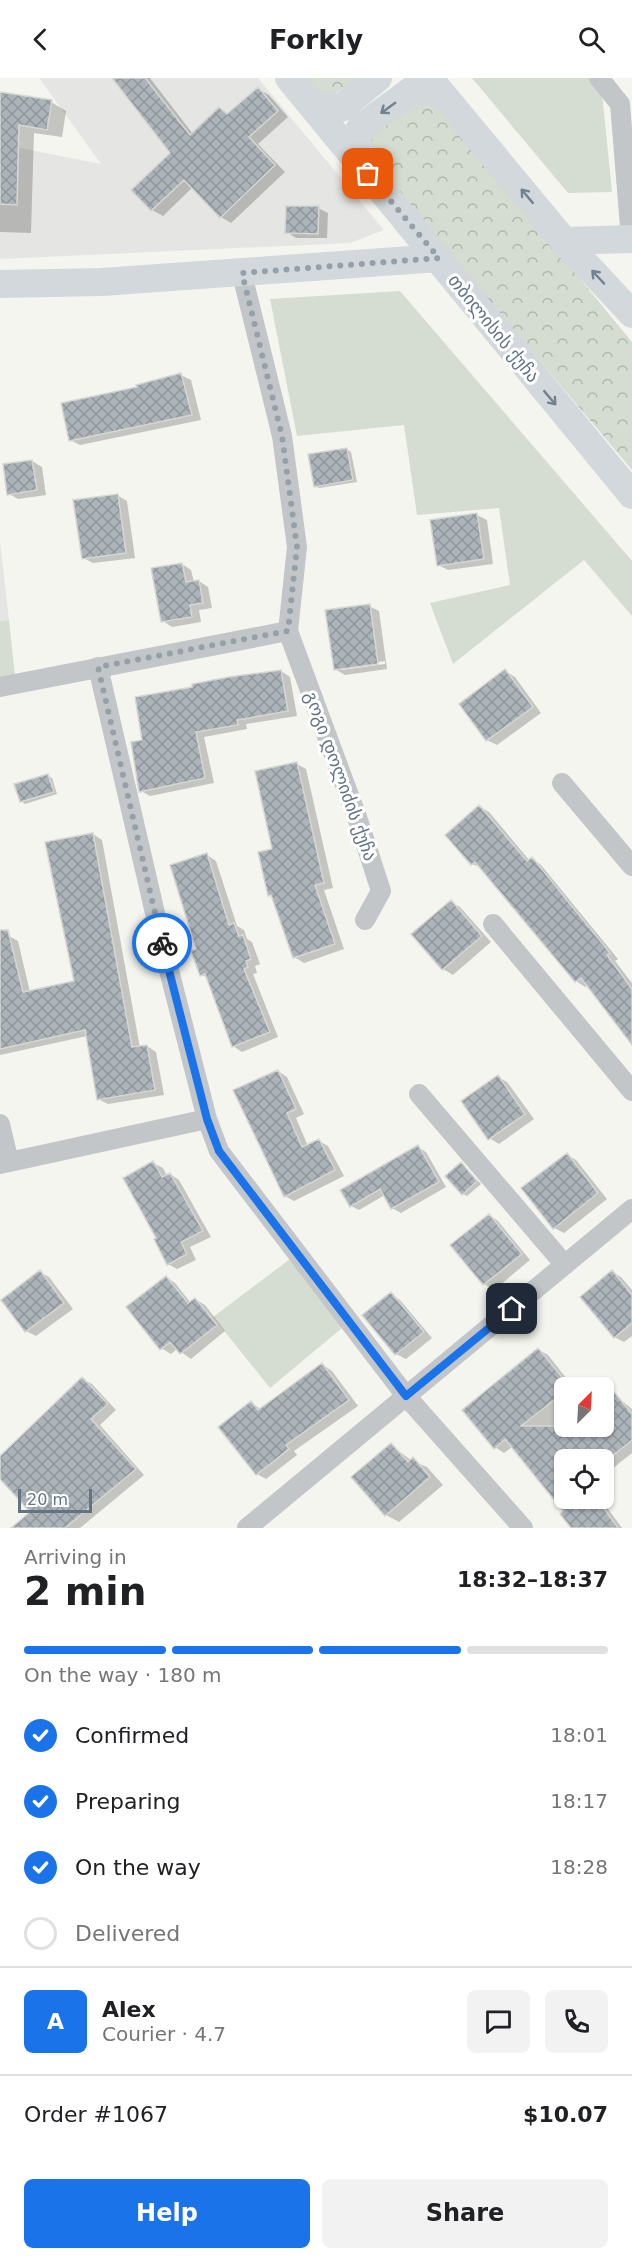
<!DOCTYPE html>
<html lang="en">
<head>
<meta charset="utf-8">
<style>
	body { margin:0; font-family:"DejaVu Sans","Noto Sans Georgian",sans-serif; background:#f2f2f2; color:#202124; height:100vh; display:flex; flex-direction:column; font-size:22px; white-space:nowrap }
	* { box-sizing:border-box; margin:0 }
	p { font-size:20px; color:#757577 }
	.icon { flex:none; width:33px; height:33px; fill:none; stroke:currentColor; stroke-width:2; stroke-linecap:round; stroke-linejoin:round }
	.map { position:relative; height:1450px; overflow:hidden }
	.details { display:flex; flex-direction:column; background:#fff; flex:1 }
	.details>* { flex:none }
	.needle { width:39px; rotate:24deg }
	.tools { position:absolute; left:554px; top:1299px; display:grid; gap:12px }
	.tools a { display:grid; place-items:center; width:60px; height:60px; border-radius:9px; background:#fff; box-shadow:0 2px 4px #0004; font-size:30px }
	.scale { position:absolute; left:18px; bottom:15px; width:74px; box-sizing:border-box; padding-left:6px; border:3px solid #627383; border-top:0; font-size:16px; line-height:21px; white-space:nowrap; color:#627383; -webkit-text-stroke:4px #fff; paint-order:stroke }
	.pin { position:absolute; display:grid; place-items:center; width:51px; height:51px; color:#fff; margin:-26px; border-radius:12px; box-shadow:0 3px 9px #0006 }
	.courier { position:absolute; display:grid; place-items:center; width:60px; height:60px; margin:-30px; border:4px solid #1a73e8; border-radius:50%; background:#fff; color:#222; box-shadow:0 2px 8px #0007 }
	.head em { font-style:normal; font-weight:600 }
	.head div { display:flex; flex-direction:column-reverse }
	.head { display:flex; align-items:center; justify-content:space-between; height:102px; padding:0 24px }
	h1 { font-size:39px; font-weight:600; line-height:45px }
	.bar { display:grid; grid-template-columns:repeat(4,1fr); gap:9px 6px; align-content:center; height:72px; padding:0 24px }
	.bar i { height:8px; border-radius:4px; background:#e0e0e0 }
	.bar .selected { background:#1a73e8 }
	.bar p { grid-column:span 4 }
	.line { display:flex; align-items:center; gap:15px; padding:0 24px; border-top:2px solid #e0e0e0 }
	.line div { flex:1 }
	.round { display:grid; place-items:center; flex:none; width:63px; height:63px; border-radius:9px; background:#f2f2f2 }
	ol { padding:0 24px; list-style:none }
	li { display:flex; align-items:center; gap:18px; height:66px }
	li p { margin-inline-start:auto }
	li .icon { padding:6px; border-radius:50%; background:#1a73e8; color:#fff; stroke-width:4 }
	li:last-child { color:#757577 }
	li i { width:33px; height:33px; border:3px solid #e0e0e0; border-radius:50% }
	.button { display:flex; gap:12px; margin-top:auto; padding:12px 24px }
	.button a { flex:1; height:69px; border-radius:9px; background:#1a73e8; color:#fff; font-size:24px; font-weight:600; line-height:69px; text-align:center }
	.button a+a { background:#f2f2f2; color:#202124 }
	header { display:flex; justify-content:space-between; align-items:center; height:78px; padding:0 24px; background:#fff; font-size:27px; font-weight:600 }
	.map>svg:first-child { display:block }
</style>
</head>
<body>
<header><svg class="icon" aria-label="back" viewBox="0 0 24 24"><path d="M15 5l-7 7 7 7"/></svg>Forkly<svg class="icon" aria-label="search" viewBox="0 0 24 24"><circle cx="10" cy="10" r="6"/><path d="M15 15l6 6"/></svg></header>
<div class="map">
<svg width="632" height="1450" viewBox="0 0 632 1450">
	<defs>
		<pattern id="forest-crowns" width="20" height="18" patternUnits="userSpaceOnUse" patternTransform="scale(1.5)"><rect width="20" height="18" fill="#d5dcd1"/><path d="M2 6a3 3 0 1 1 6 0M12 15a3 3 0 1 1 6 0" fill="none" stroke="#b0b7af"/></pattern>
		<pattern id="building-cross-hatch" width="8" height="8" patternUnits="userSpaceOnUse" patternTransform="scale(1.5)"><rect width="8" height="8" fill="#acb3b9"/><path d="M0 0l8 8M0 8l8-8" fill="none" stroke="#8f969c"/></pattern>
	</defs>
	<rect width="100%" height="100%" fill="#f5f5f0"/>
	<path fill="#e5e6e4" d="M39,0h219l126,152 -34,13 -350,16v-115l101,20z
		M0,463l9,79 -9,1z"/>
	<path fill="#d5dcd1" d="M472,0h118l12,15 10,99 -44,1z
		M400,213l232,270v55l-48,-56 -131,104 -23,-61 80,-18 -11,-77 -82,7 -13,-90 -107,11 -27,-137z
		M9,542l6,56 -15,4v-59z
		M290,1181l52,69 -72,60 -57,-71z"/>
	<path fill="url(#forest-crowns)" d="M304,0h56l-27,17 -16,-1z
		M418,21l20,7 194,236v128l-262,-310 1,-24z"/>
	<path fill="#0003" fill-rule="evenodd" d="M114,0h36l43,56 26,-26 10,6 29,-25 11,6 19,22 -30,27 27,28 -54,51 -10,-6 -28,-30 -30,29 -11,-6 20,-57z
		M0,16l51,8 15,9 -4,26 -28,-4 -3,100 -31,-1z
		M318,130l10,5 -1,25h-31l-9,-6z
		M181,297l10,5 10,40 -121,25 -10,-5 68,-52z
		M347,371l4,3 6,30 -38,6 -4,-2z
		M32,383l10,6 4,28 -28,4 -9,-5z
		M117,417l10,6 8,57 -42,5 -10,-5z
		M477,437l10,5 6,44 -45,6 -10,-5z
		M182,486l9,6 3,12 5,-1 9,6 4,21 -13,2 2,12 -29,5 -9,-6z
		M369,528l10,5 8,58 -42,6 -10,-6zM385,583v3l-43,6v-3z
		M281,593l9,6 7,39 -51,8 1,5 -43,8 10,46 -64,13 -9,-5 3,-50z
		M505,593l10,6 26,36 -44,32 -10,-5z
		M297,686l9,5 27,119 -9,2 20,59 -40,14 -10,-6 -20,-59 -5,-3 5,-45z
		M48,698l4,2 5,16 -32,10 -4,-3z
		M480,729l9,5 41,49 2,-2 9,6 77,94 -3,2 17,22v58l-44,-56 -3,2 -9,-6 -94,-113 -10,-4z
		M93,756l9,6 38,208 7,-2 9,6 8,43 -56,9 -10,-5 -11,-63 -87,19v-117l9,-2 9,5 12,51 46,-10z
		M207,777l9,6 21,65 7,4 3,9 5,3 8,22 -5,2 2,7 -4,1 25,63 -36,15 -9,-6 -24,-67 -7,-4 -4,-25z
		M451,824l9,5 31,35 -38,33 -10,-6 -30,-35z
		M278,993l9,6 17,37 -8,4 12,28 11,-5 9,5 16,30 -50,25 -9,-5z
		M498,999l9,5 27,37 -35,25 -10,-6z
		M418,1069l8,5 20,35 -45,26 -9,-5 -7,-13 -26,15 -8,-4z
		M567,1077l9,5 31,39 -43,34 -10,-5z
		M153,1085l10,5 4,8 3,-2 9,6 32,57 -21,10 6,13 -19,9 -9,-5 -9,-25z
		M461,1086l20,20 -14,12 -4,-2z
		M489,1137l9,6 32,39 -36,30 -10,-6 -32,-39z
		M40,1194l9,5 24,32 -37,27 -10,-5z
		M612,1194l9,5 11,13v46l-8,6 -10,-5z
		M166,1199l9,6 16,20 4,-4 10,6 20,26 -34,28 -14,-10 -6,5 -10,-6z
		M391,1216l9,6 32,38 -26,21 -10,-5z
		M539,1272l9,5 26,33h-10v38h39v-22l12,-9 17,14v44l-29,23v-16h-39v38h36l22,30h-50l-10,-14 4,-3 -54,-64 -8,6 -9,-6z
		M323,1287l9,6 26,35 -64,45 3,4 -31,24 -9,-5 -6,-71 10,6z
		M82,1301l10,5 24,26 -16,15 44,50 -64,53h-58l-4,-5 14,-11 -32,-35v-20z
		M391,1367l21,16 15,6 16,18 -44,37 -13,-7z"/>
	<path fill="url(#building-cross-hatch)" stroke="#d6d6d3" stroke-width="1.5" d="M112,0h33l45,57 29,-28 8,7 31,-27 20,24 -29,26 26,28 -55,53 -36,-38 -33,31 -20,-21 39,-37z
		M0,14l52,8 -5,30 -28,-5 -2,80 -17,-1z
		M286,128h33l-1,28 -33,-1z
		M181,295l11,42 -123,26 -8,-38 76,-16 -1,-2z
		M347,370l6,32 -39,7 -6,-33z
		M32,382l5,30 -30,5 -4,-31z
		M118,416l8,59 -44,6 -9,-59z
		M477,435l7,46 -47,7 -7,-46z
		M182,485l4,19 13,-2 4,23 -13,2 2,12 -31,5 -10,-54z
		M370,526l8,60 -44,6 -9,-60z
		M505,591l28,38 -47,34 -27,-37z
		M281,592l7,41 -51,9 1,5 -42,7 9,46 -66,14 -8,-50 11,-2 -7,-43 57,-10v-3l37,-7z
		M297,684l27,121 -9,2 20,59 -42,14 -22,-63 -3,1 -10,-44 14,-3 -17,-78z
		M48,696l6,18 -34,10 -6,-18z
		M479,727l48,56 5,-4 78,96 -3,2 25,34v56l-51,-67 -6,4 -100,-120 -4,3 -26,-30z
		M93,755l39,214 15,-2 8,45 -58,10 -12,-70 -85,19v-119h8l15,62 51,-11 -29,-139z
		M207,775l22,72 5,-2 5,13 4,-1 8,24 -5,2 2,6 -4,2 26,63 -38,15 -27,-73 -5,2 -9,-25 5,-2 -26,-84z
		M451,822l31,36 -40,34 -31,-36z
		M278,992l18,39 -9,4 15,34 17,-8 16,31 -51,27 -51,-107z
		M498,997l27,39 -37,26 -27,-39z
		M418,1067l21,37 -48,27 -11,-20 -30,18 -10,-17z
		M567,1075l31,40 -45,36 -32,-41z
		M153,1083l9,16 8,-4 33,58 -22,11 6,12 -20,11 -13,-26 2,-1 -33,-60z
		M461,1084l16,19 -15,14 -17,-19z
		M489,1136l33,40 -39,31 -33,-40z
		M40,1192l24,33 -39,29 -24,-32z
		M612,1192l20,25v28l-18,15 -34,-41z
		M166,1198l22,27 7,-5 22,27 -37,29 -10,-12 -10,8 -34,-43z
		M391,1214l33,40 -29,23 -33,-40z
		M538,1270l32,39 -6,1v4l-43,34h82v-24l12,-9 17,21v26l-25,20h-43v38h32l22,30h-47l-11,-14 3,-3 -58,-72 -11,10 -32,-39z
		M322,1285l27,37 -63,45 3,4 -33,26 -38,-48 33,-26 7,9z
		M82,1299l26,27 -17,15 45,50 -71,59h-54l19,-16 -30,-33v-23z
		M391,1365l17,19 5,-5 17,20 -45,39 -34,-39z"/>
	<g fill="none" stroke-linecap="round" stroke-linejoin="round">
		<path stroke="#c2c6c9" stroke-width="20" d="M599,0l21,26 11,135
			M242,196l40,162 15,111 -9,84 69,186 24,74 -16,29
			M98,589l63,272 46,180 12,32 187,245 117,132
			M0,609l288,-56
			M562,705l70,83
			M493,846l139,167
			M419,1016l146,171
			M0,1046l9,38
			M0,1086l207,-45
			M247,1450l385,-319"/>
		<path stroke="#d3d8dc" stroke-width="28" d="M289,0l343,417
			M429,0l135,163 68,73
			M311,26l30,4 37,-30
			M354,79l6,-29 52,-38 28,2
			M564,163l68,-2
			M0,206l102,-2 337,-24"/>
	</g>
	<defs><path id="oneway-shaft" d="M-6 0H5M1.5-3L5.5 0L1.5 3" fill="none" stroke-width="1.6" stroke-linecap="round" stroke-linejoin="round" transform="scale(1.5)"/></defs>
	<g stroke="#738290">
		<use href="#oneway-shaft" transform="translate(388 30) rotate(144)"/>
		<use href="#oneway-shaft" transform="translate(527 118) rotate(-130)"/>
		<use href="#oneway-shaft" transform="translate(598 199) rotate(-133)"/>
		<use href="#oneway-shaft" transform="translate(550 320) rotate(50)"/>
	</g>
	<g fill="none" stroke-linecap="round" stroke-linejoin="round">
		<path stroke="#95a0a9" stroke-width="6" stroke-dasharray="0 10.8" d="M162,865l-64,-276 190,-36 9,-84 -3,-22 -12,-89 -40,-163 197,-15 -71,-84"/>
		<path stroke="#1a73e8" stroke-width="8" d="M162,865l45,176 12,32 187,245 106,-87"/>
	</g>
	<g text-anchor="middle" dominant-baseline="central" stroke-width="6" stroke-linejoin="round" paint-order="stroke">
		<g font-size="18" fill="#627383" stroke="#fff">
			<text transform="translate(494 250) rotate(51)">თბილისის ქუჩა</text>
			<text transform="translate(341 698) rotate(70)">გოგი დოლიძის ქუჩა</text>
		</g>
	</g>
</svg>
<div class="tools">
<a><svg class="needle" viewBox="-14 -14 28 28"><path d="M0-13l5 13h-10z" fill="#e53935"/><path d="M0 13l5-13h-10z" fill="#757577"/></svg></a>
<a><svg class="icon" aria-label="locate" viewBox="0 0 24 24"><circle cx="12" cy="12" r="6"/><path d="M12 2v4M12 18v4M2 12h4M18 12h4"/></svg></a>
</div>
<div class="scale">20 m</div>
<div class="pin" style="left:368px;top:96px;background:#ea580c"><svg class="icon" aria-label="bag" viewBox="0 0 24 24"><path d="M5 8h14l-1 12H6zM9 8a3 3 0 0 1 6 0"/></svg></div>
<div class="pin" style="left:512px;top:1231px;background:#1f2937"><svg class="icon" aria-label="home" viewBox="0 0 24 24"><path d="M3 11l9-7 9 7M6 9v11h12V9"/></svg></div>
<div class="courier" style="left:162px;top:865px"><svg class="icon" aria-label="bike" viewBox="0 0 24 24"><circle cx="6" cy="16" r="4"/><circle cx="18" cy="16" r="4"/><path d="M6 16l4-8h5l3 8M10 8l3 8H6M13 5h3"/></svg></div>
</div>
<section class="details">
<div class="head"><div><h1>2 min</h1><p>Arriving in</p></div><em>18:32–18:37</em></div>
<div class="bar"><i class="selected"></i><i class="selected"></i><i class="selected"></i><i></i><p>On the way · 180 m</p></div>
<ol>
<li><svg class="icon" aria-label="check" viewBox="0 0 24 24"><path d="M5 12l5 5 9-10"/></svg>Confirmed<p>18:01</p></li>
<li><svg class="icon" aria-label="check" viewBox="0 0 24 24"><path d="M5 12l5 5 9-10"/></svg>Preparing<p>18:17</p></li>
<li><svg class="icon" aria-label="check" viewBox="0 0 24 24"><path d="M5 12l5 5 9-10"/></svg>On the way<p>18:28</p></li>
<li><i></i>Delivered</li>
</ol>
<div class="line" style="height:108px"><b class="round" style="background:#1a73e8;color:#fff">A</b><div><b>Alex</b><p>Courier · 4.7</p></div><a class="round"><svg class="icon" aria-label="chat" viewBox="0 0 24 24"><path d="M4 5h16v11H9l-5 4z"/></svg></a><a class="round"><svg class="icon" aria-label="phone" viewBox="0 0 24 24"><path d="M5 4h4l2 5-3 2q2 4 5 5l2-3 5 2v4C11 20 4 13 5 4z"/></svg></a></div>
<div class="line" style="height:78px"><div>Order #1067</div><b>$10.07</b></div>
<div class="button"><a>Help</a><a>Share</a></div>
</section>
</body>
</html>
